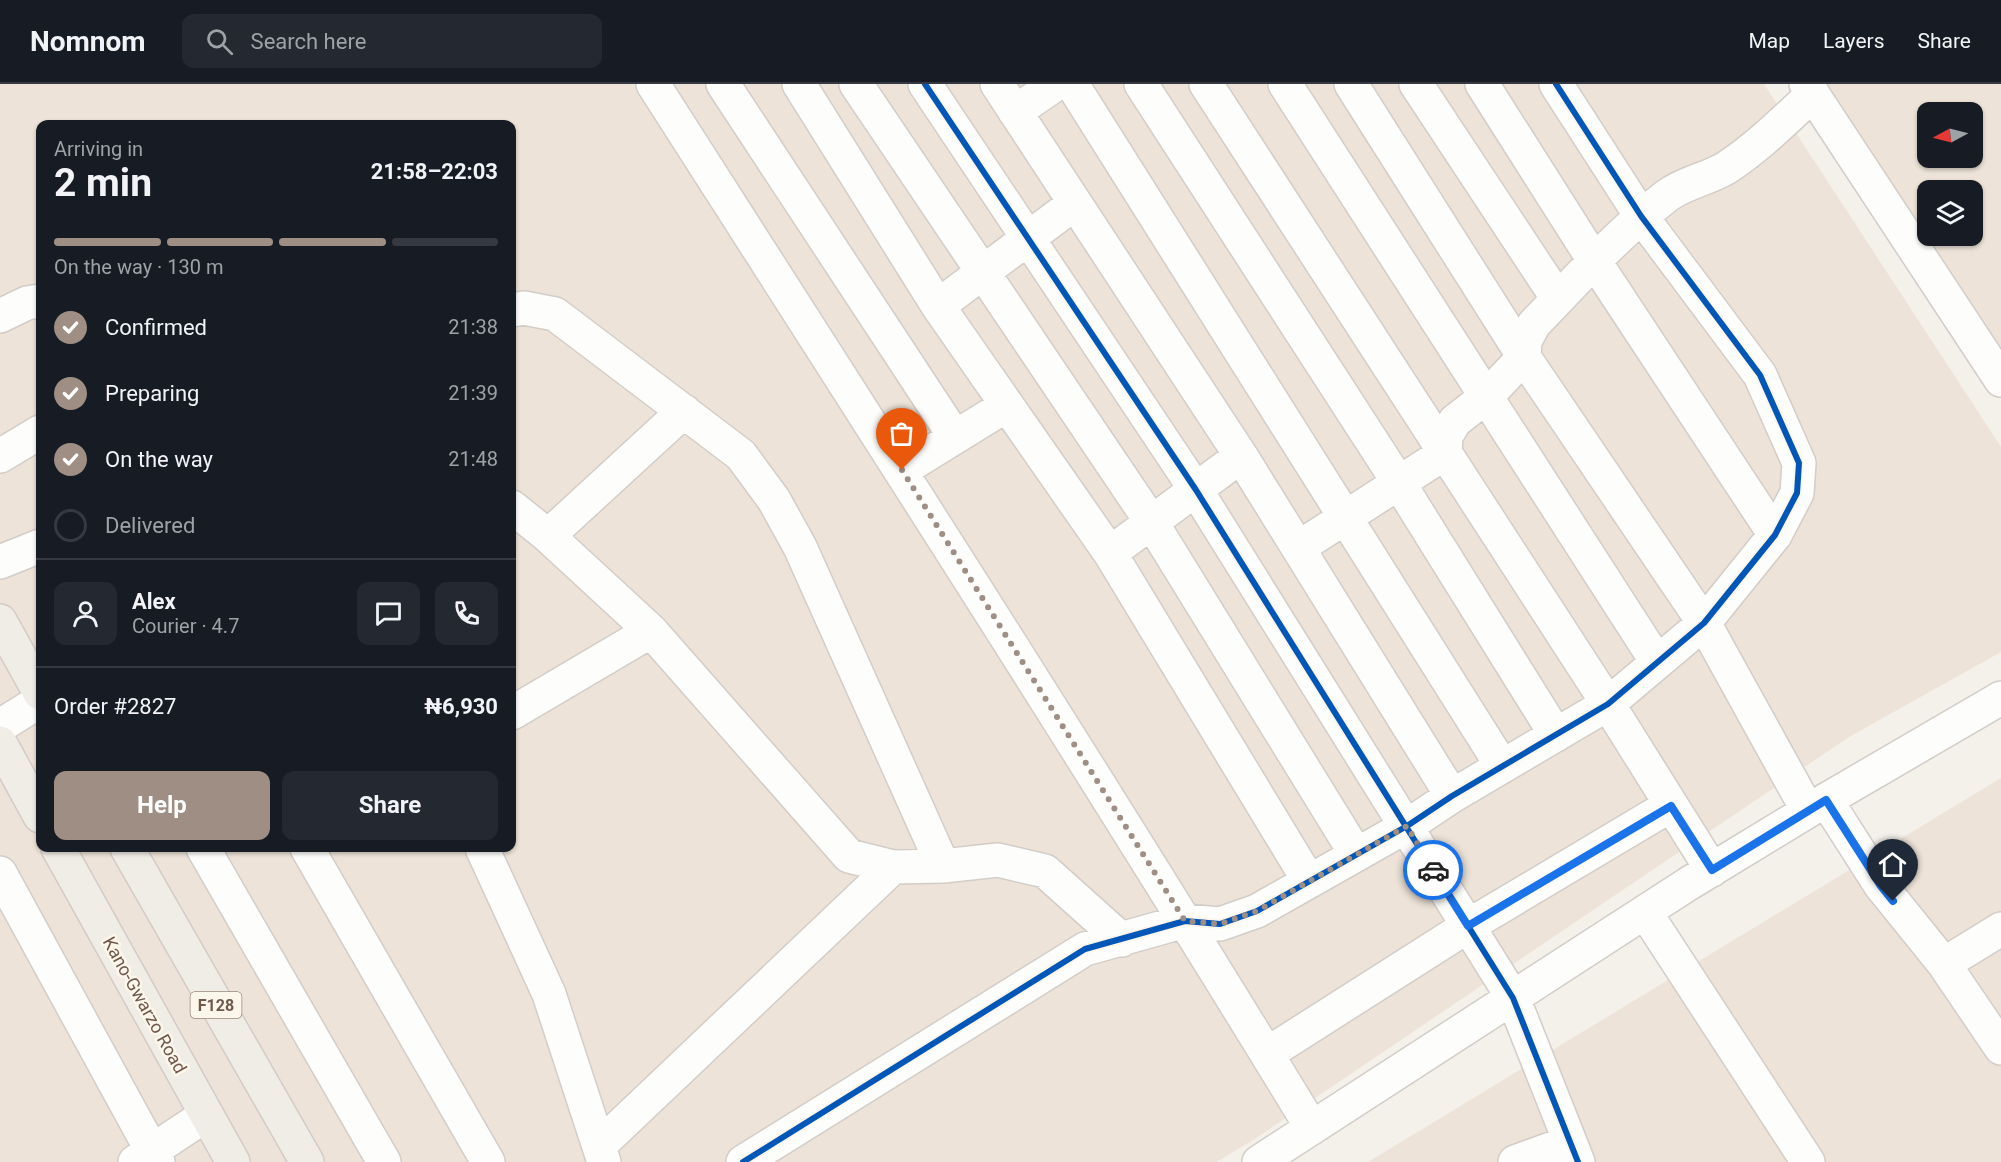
<!DOCTYPE html>
<html lang="en">
<head>
<meta charset="utf-8">
<style>
	body { margin:0; font-family:Roboto,sans-serif; background:#242831; color:#f1f3f6; height:100vh; display:flex; flex-direction:column; font-size:22px; white-space:nowrap }
	* { box-sizing:border-box; margin:0 }
	p { font-size:20px; color:#9ea1a6 }
	.icon { flex:none; width:33px; height:33px; fill:none; stroke:currentColor; stroke-width:2; stroke-linecap:round; stroke-linejoin:round }
	.map { position:relative; flex:1; overflow:hidden }
	.side { position:absolute; left:36px; top:36px; width:480px; height:732px; display:flex; flex-direction:column; background:#171b24; border-radius:12px; box-shadow:0 2px 4px #0004 }
	.side>* { flex:none }
	.needle { width:39px; rotate:263deg }
	.fabs { position:absolute; left:1917px; top:18px; display:grid; gap:12px }
	.fabs a { display:grid; place-items:center; width:66px; height:66px; border-radius:12px; background:#171b24; box-shadow:0 2px 4px #0004; font-size:30px }
	.pin { position:absolute; display:grid; place-items:center; width:51px; height:51px; color:#fff; margin:-62px -26px; border-radius:50% 50% 50% 0; rotate:-45deg; box-shadow:0 0 6px #0007 }
	.pin .icon { rotate:45deg }
	.courier { position:absolute; display:grid; place-items:center; width:60px; height:60px; margin:-30px; border:4px solid #1a73e8; border-radius:50%; background:#fff; color:#222; box-shadow:0 2px 8px #0007 }
	.summary em { font-style:normal; font-weight:700 }
	.summary div { display:flex; flex-direction:column-reverse }
	.summary { display:flex; align-items:center; justify-content:space-between; height:102px; padding:0 18px }
	h1 { font-size:39px; font-weight:700; line-height:45px }
	.bar { display:grid; grid-template-columns:repeat(4,1fr); gap:9px 6px; align-content:center; height:72px; padding:0 18px }
	.bar i { height:8px; border-radius:4px; background:#363941 }
	.bar .selected { background:#9e8e84 }
	.bar p { grid-column:span 4 }
	.line { display:flex; align-items:center; gap:15px; padding:0 18px; border-top:2px solid #363941 }
	.line div { flex:1 }
	.round { display:grid; place-items:center; flex:none; width:63px; height:63px; border-radius:12px; background:#242831 }
	ol { padding:0 18px; list-style:none }
	li { display:flex; align-items:center; gap:18px; height:66px }
	li p { margin-inline-start:auto }
	li .icon { padding:6px; border-radius:50%; background:#9e8e84; color:#fff; stroke-width:4 }
	li:last-child { color:#9ea1a6 }
	li i { width:33px; height:33px; border:3px solid #363941; border-radius:50% }
	.primary-button { display:flex; gap:12px; margin-top:auto; padding:12px 18px }
	.primary-button a { flex:1; height:69px; border-radius:12px; background:#9e8e84; color:#fff; font-size:24px; font-weight:700; line-height:69px; text-align:center }
	.primary-button a+a { background:#242831; color:#f1f3f6 }
	header { display:flex; align-items:center; gap:36px; box-sizing:border-box; height:84px; padding:0 30px; background:#171b24; border-bottom:2px solid #363941 }
	header strong { font-size:28px }
	nav { display:flex; gap:33px; margin-inline-start:auto; font-size:21px }
	.search { width:420px; height:54px; background:#242831; display:flex; align-items:center; gap:15px; box-sizing:border-box; padding:0 21px; border-radius:12px; color:#9ea1a6; font-size:22px }
	.map>svg:first-child { display:block }
</style>
</head>
<body>
<header>
<strong>Nomnom</strong>
<div class="search"><svg class="icon" aria-label="search" viewBox="0 0 24 24"><circle cx="10" cy="10" r="6"/><path d="M15 15l6 6"/></svg>Search here</div>
<nav><a>Map</a><a>Layers</a><a>Share</a></nav>
</header>
<div class="map">
<svg width="2001" height="1078" viewBox="0 0 2001 1078">
	<rect width="100%" height="100%" fill="#f4f0ea"/>
	<path fill="#ede3d8" fill-rule="evenodd" d="M0,0h1764l237,363v205l-152,85 -596,403 -37,22h-1216zM40,40h472v724h-472z
		M1815,0h186v283zM1928,28h44v46h-44zM1928,106h44v46h-44z
		M2001,694v384h-633z"/>
	<g fill="none" stroke-linecap="round" stroke-linejoin="round">
		<defs>
			<path id="minor" d="M653,0c222,347 445,693 659,1044
				M723,0l232,353
				M799,0l139,222 172,247 199,328
				M856,0l296,439 204,331
				M925,0l271,406 317,508 65,164
				M997,0l244,372 211,340
				M1072,0l430,682
				M1141,0l258,399 157,252
				M1206,0l402,620 104,166
				M1285,0l372,578
				M1351,0l173,273 180,266 104,188
				M1416,0l142,215
				M1482,0l113,178 180,273
				M1806,0l195,296
				M1015,28l41,-28
				M938,222l137,-103
				M512,226l12,-2 31,6 186,141 33,45 26,47 143,319
				M0,232l27,-13 13,-2
				M0,372l40,-24
				M902,386l105,-65
				M512,423l36,29 103,95 198,225 44,11 50,-1 55,-6 47,11 77,69
				M548,452l136,-125
				M1298,464l147,-95 1,-17 9,-15 32,-25 37,-39 1,-16 9,-17c43,-44 85,-92 134,-129 18,-13 40,-16 58,-27 32,-21 59,-48 87,-74
				M1110,469l131,-97
				M0,478l40,-16
				M512,629l139,-82
				M0,642l40,-25
				M1826,716l55,86 63,78 57,84
				M203,764l181,314
				M307,764l181,314
				M482,764l67,146 55,168
				M0,789l158,289
				M1645,828l163,250
				M1944,880l57,-35
				M1267,970l201,-128 203,-121
				M600,1061l293,-278
				M135,1078l71,-47
				M743,1078l342,-213 100,-28 35,3 37,-13 150,-85 45,-30 156,-92 96,-81 71,-88 22,-42 2,-30 -39,-88 -119,-159 -85,-132
				M1259,1078l429,-278 138,-84 175,-102
				M1515,1078l55,-20"/>
			<path id="major" d="M0,537l40,72
				M0,659l40,73
				M58,764l175,314
				M127,764l180,314"/>
		</defs>
		<use href="#minor" stroke="#d3cdc8" stroke-width="36"/>
		<use href="#major" stroke="#d3cbc7" stroke-width="36"/>
		<use href="#minor" stroke="#fdfdfc" stroke-width="33"/>
		<use href="#major" stroke="#f0ece6" stroke-width="33"/>
		<defs>
			<path id="cycleway" d="M925,0l271,406 317,508 65,164
				M743,1078l342,-213 100,-28 35,3 37,-13 150,-85 45,-30 156,-92 96,-81 71,-88 22,-42 2,-30 -39,-88 -119,-159 -85,-132"/>
		</defs>
		<use href="#cycleway" stroke="#fdf6ea" stroke-width="10"/>
		<use href="#cycleway" stroke="#0057b8" stroke-width="6"/>
	</g>
	<g fill="none" stroke-linecap="round" stroke-linejoin="round">
		<path stroke="#9e8e84" stroke-width="6" stroke-dasharray="0 10.8" d="M902,386l283,451 35,3 37,-13 150,-85 26,44"/>
		<path stroke="#1a73e8" stroke-width="8" d="M1433,786l35,56 203,-120 41,64 114,-70 55,86 12,15"/>
	</g>
	<g text-anchor="middle" dominant-baseline="central" stroke-width="5" stroke-linejoin="round" paint-order="stroke">
		<rect fill="#fdf6ea" stroke="#9a887c" stroke-width="1.5" x="190.5" y="908" width="51" height="26" rx="4.5"/>
		<g font-size="16" font-weight="bold" fill="#6f594d">
			<text x="216" y="921">F128</text>
		</g>
		<g font-size="18" fill="#6f594d" stroke="#fdf6ea">
			<text transform="translate(145 921) rotate(61)">Kano-Gwarzo Road</text>
		</g>
	</g>
</svg>
<div class="fabs">
<a><svg class="needle" viewBox="-14 -14 28 28"><path d="M0-13l5 13h-10z" fill="#e53935"/><path d="M0 13l5-13h-10z" fill="#9ea1a6"/></svg></a>
<a><svg class="icon" aria-label="layers" viewBox="0 0 24 24"><path d="M12 4l9 5-9 5-9-5zM3 14l9 5 9-5"/></svg></a>
</div>
<div class="pin" style="left:902px;top:386px;background:#ea580c"><svg class="icon" aria-label="bag" viewBox="0 0 24 24"><path d="M5 8h14l-1 12H6zM9 8a3 3 0 0 1 6 0"/></svg></div>
<div class="pin" style="left:1893px;top:817px;background:#1f2937"><svg class="icon" aria-label="home" viewBox="0 0 24 24"><path d="M3 11l9-7 9 7M6 9v11h12V9"/></svg></div>
<div class="courier" style="left:1433px;top:786px"><svg class="icon" aria-label="car" viewBox="0 0 24 24"><path d="M5 17H2v-5l4-1 3-4h7l3 4 3 1v5h-3M9 17h6M6 11h13"/><circle cx="7" cy="17" r="2"/><circle cx="17" cy="17" r="2"/></svg></div>
<section class="side">
<div class="summary"><div><h1>2 min</h1><p>Arriving in</p></div><em>21:58–22:03</em></div>
<div class="bar"><i class="selected"></i><i class="selected"></i><i class="selected"></i><i></i><p>On the way · 130 m</p></div>
<ol>
<li><svg class="icon" aria-label="check" viewBox="0 0 24 24"><path d="M5 12l5 5 9-10"/></svg>Confirmed<p>21:38</p></li>
<li><svg class="icon" aria-label="check" viewBox="0 0 24 24"><path d="M5 12l5 5 9-10"/></svg>Preparing<p>21:39</p></li>
<li><svg class="icon" aria-label="check" viewBox="0 0 24 24"><path d="M5 12l5 5 9-10"/></svg>On the way<p>21:48</p></li>
<li><i></i>Delivered</li>
</ol>
<div class="line" style="height:108px"><a class="round"><svg class="icon" aria-label="person" viewBox="0 0 24 24"><circle cx="12" cy="8" r="4"/><path d="M4 21q1-7 8-7t8 7"/></svg></a><div><b>Alex</b><p>Courier · 4.7</p></div><a class="round"><svg class="icon" aria-label="chat" viewBox="0 0 24 24"><path d="M4 5h16v11H9l-5 4z"/></svg></a><a class="round"><svg class="icon" aria-label="phone" viewBox="0 0 24 24"><path d="M5 4h4l2 5-3 2q2 4 5 5l2-3 5 2v4C11 20 4 13 5 4z"/></svg></a></div>
<div class="line" style="height:78px"><div>Order #2827</div><b>₦6,930</b></div>
<div class="primary-button"><a>Help</a><a>Share</a></div>
</section>
</div>
</body>
</html>
